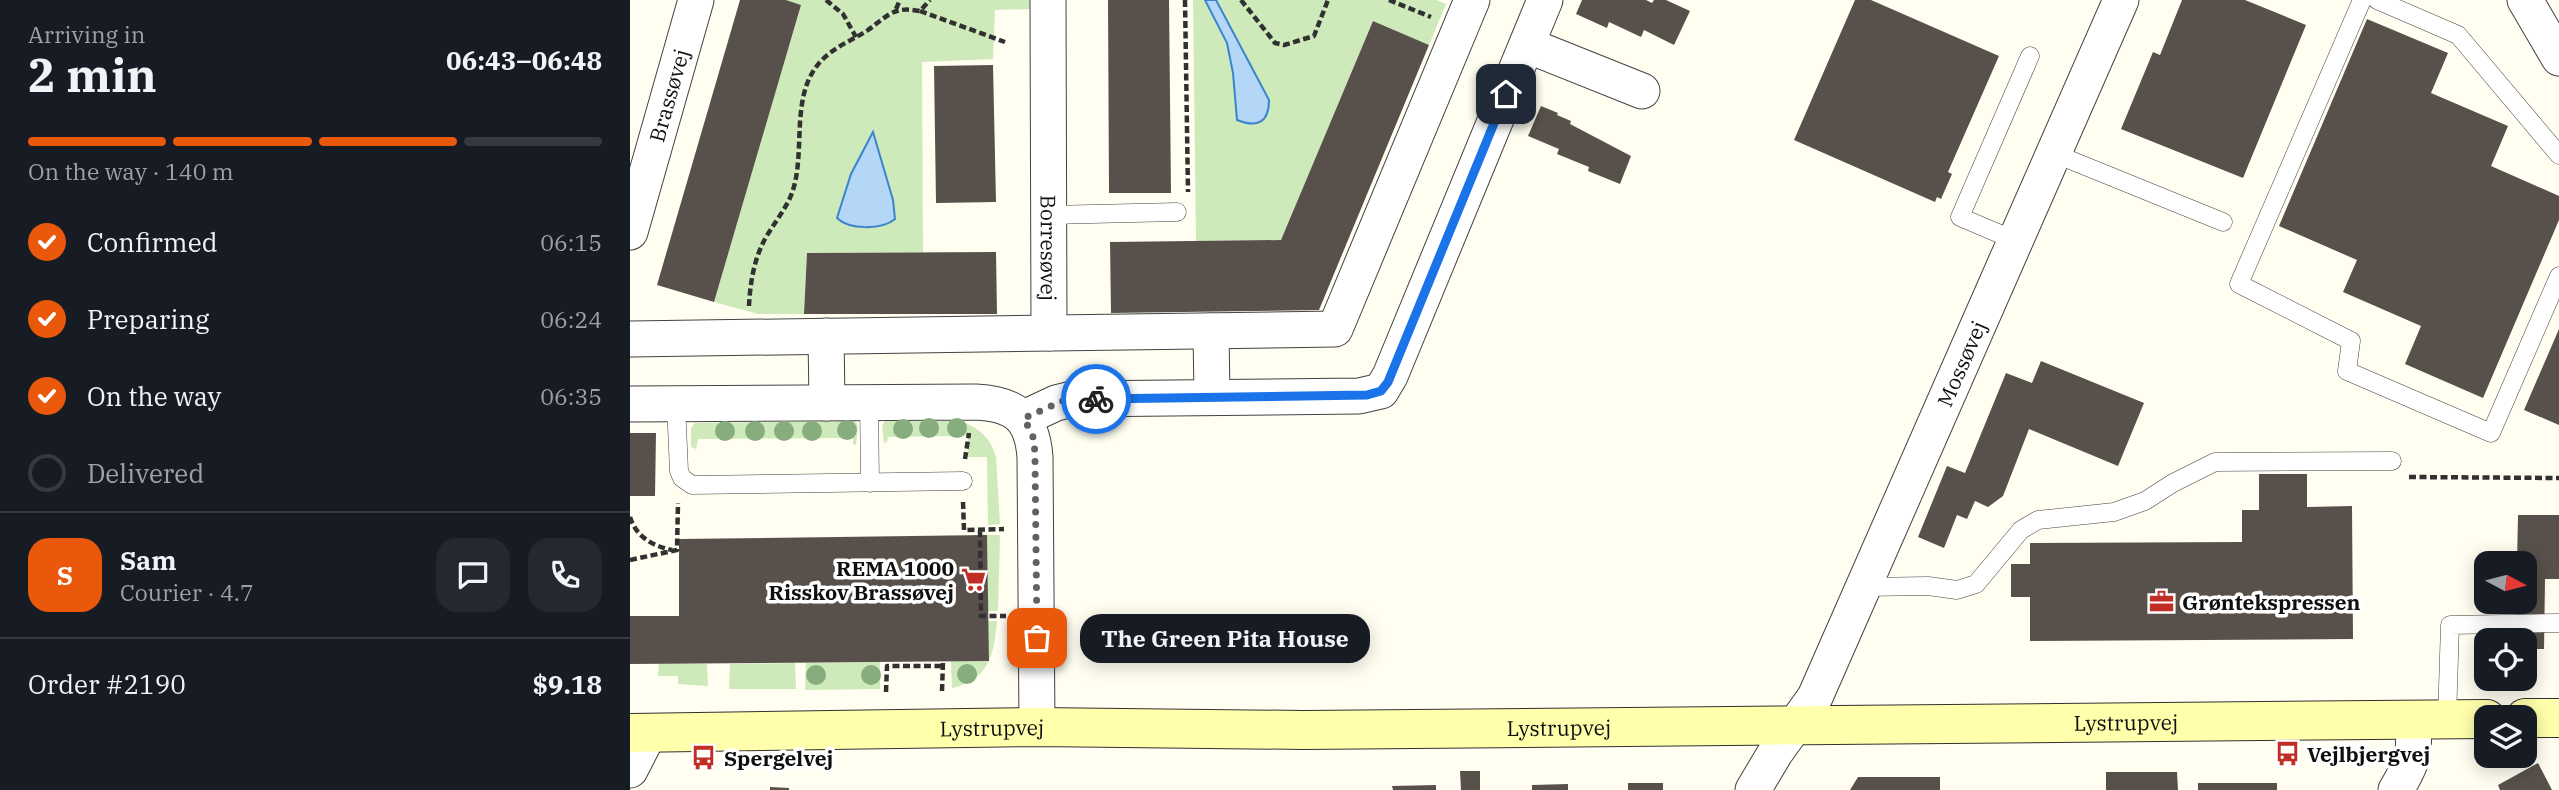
<!DOCTYPE html>
<html lang="en">
<head>
<meta charset="utf-8">
<style>
	body { margin:0; font-family:"IBM Plex Serif",serif; background:#242831; color:#f1f3f6; height:100vh; display:flex; flex-direction:column; font-size:26px; white-space:nowrap }
	* { box-sizing:border-box; margin:0 }
	p { font-size:23px; color:#9ea1a6 }
	.icon { flex:none; width:38px; height:38px; fill:none; stroke:currentColor; stroke-width:2; stroke-linecap:round; stroke-linejoin:round }
	.map { position:relative; flex:1; overflow:hidden }
	.drawer { display:flex; flex-direction:column; background:#171b24; width:630px }
	.drawer>* { flex:none }
	.needle { width:46px; rotate:97deg }
	.fabs { position:absolute; left:1844px; top:551px; display:grid; gap:14px }
	.fabs a { display:grid; place-items:center; width:63px; height:63px; border-radius:14px; background:#171b24; box-shadow:0 4px 18px #0003; font-size:35px }
	.pin { position:absolute; display:grid; place-items:center; width:60px; height:60px; color:#fff; margin:-30px; border-radius:14px; box-shadow:0 4px 10px #0006 }
	.courier { position:absolute; display:grid; place-items:center; width:70px; height:70px; margin:-35px; border:5px solid #1a73e8; border-radius:50%; background:#fff; color:#222; box-shadow:0 2px 9px #0007 }
	.bubble { position:absolute; height:49px; border-radius:21px; background:#171b24; box-shadow:0 4px 18px #0003; font-size:23px; font-weight:800; line-height:49px; text-align:center }
	.headline em { font-style:normal; font-weight:800 }
	.headline div { display:flex; flex-direction:column-reverse }
	.headline { display:flex; align-items:center; justify-content:space-between; height:119px; padding:0 28px }
	h1 { font-size:46px; font-weight:800; line-height:52px }
	.bar { display:grid; grid-template-columns:repeat(4,1fr); gap:10px 7px; align-content:center; height:84px; padding:0 28px }
	.bar i { height:9px; border-radius:5px; background:#363941 }
	.bar .current { background:#ea580c }
	.bar p { grid-column:span 4 }
	.line { display:flex; align-items:center; gap:18px; padding:0 28px; border-top:2px solid #363941 }
	.line div { flex:1 }
	.round { display:grid; place-items:center; flex:none; width:74px; height:74px; border-radius:21px; background:#242831 }
	ol { padding:0 28px; list-style:none }
	li { display:flex; align-items:center; gap:21px; height:77px }
	li p { margin-inline-start:auto }
	li .icon { padding:7px; border-radius:50%; background:#ea580c; color:#fff; stroke-width:4 }
	li:last-child { color:#9ea1a6 }
	li i { width:38px; height:38px; border:4px solid #363941; border-radius:50% }
	main { display:flex; flex:1; min-height:0 }
	.map>svg:first-child { display:block }
</style>
</head>
<body>
<main>
<section class="drawer">
<div class="headline"><div><h1>2 min</h1><p>Arriving in</p></div><em>06:43–06:48</em></div>
<div class="bar"><i class="current"></i><i class="current"></i><i class="current"></i><i></i><p>On the way · 140 m</p></div>
<ol>
<li><svg class="icon" aria-label="check" viewBox="0 0 24 24"><path d="M5 12l5 5 9-10"/></svg>Confirmed<p>06:15</p></li>
<li><svg class="icon" aria-label="check" viewBox="0 0 24 24"><path d="M5 12l5 5 9-10"/></svg>Preparing<p>06:24</p></li>
<li><svg class="icon" aria-label="check" viewBox="0 0 24 24"><path d="M5 12l5 5 9-10"/></svg>On the way<p>06:35</p></li>
<li><i></i>Delivered</li>
</ol>
<div class="line" style="height:126px"><b class="round" style="background:#ea580c;color:#fff">S</b><div><b>Sam</b><p>Courier · 4.7</p></div><a class="round"><svg class="icon" aria-label="chat" viewBox="0 0 24 24"><path d="M4 5h16v11H9l-5 4z"/></svg></a><a class="round"><svg class="icon" aria-label="phone" viewBox="0 0 24 24"><path d="M5 4h4l2 5-3 2q2 4 5 5l2-3 5 2v4C11 20 4 13 5 4z"/></svg></a></div>
<div class="line" style="height:91px"><div>Order #2190</div><b>$9.18</b></div>
</section>
<div class="map">
<svg width="1929" height="790" viewBox="0 0 1929 790">
	<rect width="100%" height="100%" fill="#fffef1"/>
	<path fill="#ceeaba" d="M156,0h244v9l-35,1 -2,49 -71,3 1,190 -116,1 -3,61h-46l-44,-12 87,-297z
		M563,0h243l10,4 -17,41 -56,-24 -92,219 -85,1z
		M225,421l3,4 -2,20 -3,-1v-6l-155,1 -2,10 -5,-2v-19l4,-5z
		M255,421h73c19,4 33,17 38,36l4,67 -12,1 -1,-68h-19v-21l-80,1 -1,5 -3,1 -2,-18z
		M357,535h13l-2,76h-10z
		M358,621h9c-3,33 -7,58 -45,67l-1,-27h38z
		M250,662v27l-75,1 1,-27z
		M29,663l48,1 1,22 -30,-2v-8h-20z
		M165,663l1,26h-67l1,-25z"/>
	<path fill="#b5d7f7" stroke="#3b84ce" stroke-width="2" d="M575,0h11l53,100c0,23 -12,28 -32,20l-4,-47 -6,-30z
		M243,132l20,68 2,19c-13,11 -46,11 -58,-1l14,-44z"/>
	<path fill="#58514b" d="M110,0h46l15,5 -87,297 -57,-17z
		M478,0h61l2,193h-62z
		M952,0h64l6,3 2,-3h12l24,11 -16,34 -30,-15 -3,7 -32,-15 -2,6 -31,-14z
		M1225,0h16l128,56 -51,116 4,2 -11,25 -4,-2 -2,5 -141,-62z
		M1552,0h63l61,25 -63,153 -122,-49 32,-77 7,3z
		M1737,19l81,34 -17,40 77,33 -17,40 68,30v24l-76,178 -78,-34 16,-38 -78,-34 14,-32 -78,-34z
		M743,21l56,24 -110,265 -208,3 -1,-71 171,-2z
		M363,65l3,137 -60,1 -2,-137z
		M911,106l17,7 -1,2 14,6 -1,3 61,32 -11,28 -32,-13 1,-4 -32,-13 2,-5 -31,-13z
		M366,252l1,62h-193l3,-61z
		M1929,329v96l-35,-15z
		M1411,361l103,42 -26,63 -89,-37 -26,67 -15,11 -13,-6 -8,18 -10,-4 -13,33 -26,-11 29,-71 18,7 41,-100 26,10z
		M0,433h26l-1,63h-25z
		M1629,474h48v33l45,-1 1,133 -323,2v-44h-19v-33h19v-21l212,-1v-32h17z
		M1888,515h41v64h-14l-1,70h-19v-9h-10l1,-38h9v-38h-8z
		M357,535l2,126 -359,3v-48h49v-77z
		M1908,763l14,27h-52l-2,-5z
		M830,771h20v19h-19z
		M1476,772h71l1,18h-72z
		M1228,777h82v13h-90z
		M998,783h35v7h-35z
		M1568,783h79v7h-79z
		M938,784v6h-36v-5z
		M806,785v5h-43l-1,-4z
		M140,787l19,1v2h-19z"/>
	<g fill="none" stroke-linecap="round" stroke-linejoin="round">
		<defs>
			<path id="lane" d="M1732,0l-123,284 112,57 -4,30 144,62 68,-157
				M1747,0l81,35 101,120
				M1423,153l170,69
				M419,215l128,-3
				M1384,240l-54,-23 70,-161
				M239,402l1,81
				M46,404l3,67 3,7 10,7 271,-4
				M1234,587l64,-1 29,4 19,-6 45,-54 17,-10 76,-8 31,-11 28,-18 42,-21 177,-1
				M1817,719l3,-94 109,-2"/>
			<g id="street">
				<path id="s1" d="M418,0l1,333"/>
				<path d="M1895,0l34,58"/>
				<path d="M897,45l115,46"/>
				<path id="s2" d="M0,232l66,-232"/>
				<path d="M581,331l1,66"/>
				<path d="M196,336l1,67"/>
				<path d="M1,339l704,-10 137,-329"/>
				<path d="M0,404l346,-2c39,2 56,15 59,55l2,270"/>
				<path d="M394,418l32,-15 16,-4 287,-3 22,-5 9,-15 155,-376"/>
				<path d="M0,770l19,-37"/>
				<path id="s3" d="M1123,790l22,-37 40,-56 306,-697"/>
				<path d="M1766,790c18,-30 19,-35 17,-70"/>
			</g>
			<g id="secondary">
				<path d="M1895,718h34"/>
				<path id="s4" d="M0,733l407,-6 267,3 1183,-11"/>
			</g>
		</defs>
		<use href="#lane" stroke="#424242" stroke-width="19"/>
		<use href="#street" stroke="#424242" stroke-width="37"/>
		<use href="#secondary" stroke="#313131" stroke-width="40"/>
		<path stroke="#313131" stroke-width="4.5" stroke-dasharray="7 3.5" stroke-linecap="butt" d="M196,0l17,14 13,23
			M555,0l3,192
			M611,0l34,43 9,2 30,-9 14,-36
			M759,0l42,17
			M266,9l4,-9
			M290,11l85,31
			M119,306c1,-22 5,-47 16,-67 9,-16 21,-30 27,-46 15,-42 -4,-100 31,-134 13,-13 30,-19 45,-29 21,-15 25,-24 52,-19l10,-11
			M335,459l4,-26
			M1779,477l150,1
			M333,502l1,28 40,-1
			M0,517c6,20 23,29 42,33
			M350,530l1,86h25
			M0,560l47,-10 1,-47
			M312,691l1,-30
			M256,692l1,-26h56"/>
		<use href="#lane" stroke="#fff" stroke-width="18"/>
		<use href="#street" stroke="#fff" stroke-width="35"/>
		<use href="#secondary" stroke="#ffffac" stroke-width="38"/>
	</g>
	<g fill="#87ac7d">
		<circle cx="299" cy="428" r="10"/>
		<circle cx="327" cy="428" r="10"/>
		<circle cx="273" cy="429" r="10"/>
		<circle cx="217" cy="430" r="10"/>
		<circle cx="95" cy="431" r="10"/>
		<circle cx="125" cy="431" r="10"/>
		<circle cx="154" cy="431" r="10"/>
		<circle cx="182" cy="431" r="10"/>
		<circle cx="337" cy="674" r="10"/>
		<circle cx="186" cy="675" r="10"/>
		<circle cx="241" cy="675" r="10"/>
	</g>
	<g fill="none" stroke-linecap="round" stroke-linejoin="round">
		<path stroke="#63635e" stroke-width="7" stroke-dasharray="0 12.6" d="M407,638l-2,-181 -1,-18 -10,-21 41,-18 31,-1"/>
		<path stroke="#1a73e8" stroke-width="9" d="M466,399l271,-4 14,-4 7,-9 118,-288"/>
	</g>
	<defs>
		<symbol id="supermarket-bare" viewBox="-9 -9 18 18"><path d="M-6-5.5h2.5l.6 2H6L4.5 2H-2.5L-4.4-4H-6ZM-1.5 3.2a1.3 1.3 0 1 0 .1 0ZM3 3.2a1.3 1.3 0 1 0 .1 0Z" fill="#c12e25" stroke="#fff" stroke-width="2.5" paint-order="stroke"/></symbol>
		<symbol id="office-bare" viewBox="-9 -9 18 18"><path d="M-6-3h4V-5.5h4V-3h4V5H-6ZM-1-4.5V-3h2v-1.5ZM-6 0V1H6V0Z" fill="#c12e25" stroke="#fff" stroke-width="2.5" paint-order="stroke"/></symbol>
		<symbol id="bus-bare" viewBox="-9 -9 18 18"><path d="M-5-6H5V4H4V6H2V4H-2V6H-4V4H-5ZM-3.5-4V0h7V-4ZM-3.5 1.2v1.5H-2V1.2ZM2 1.2v1.5H3.5V1.2Z" fill="#c12e25" stroke="#fff" stroke-width="2.5" paint-order="stroke"/></symbol>
	</defs>
	<g fill-rule="evenodd">
		<use href="#supermarket-bare" x="326" y="562" width="35" height="35"/>
		<use href="#office-bare" x="1514" y="584" width="35" height="35"/>
		<use href="#bus-bare" x="1640" y="736" width="35" height="35"/>
		<use href="#bus-bare" x="56" y="740" width="35" height="35"/>
	</g>
	<g text-anchor="middle" dominant-baseline="central" stroke-width="7" stroke-linejoin="round" paint-order="stroke">
		<g font-size="21" fill="#0f0f0f" stroke="#fff">
			<text stroke="none"><textPath href="#s2" startOffset="142">Brassøvej</textPath></text>
			<text stroke="none"><textPath href="#s1" startOffset="248">Borresøvej</textPath></text>
			<text stroke="none"><textPath href="#s3" startOffset="476">Mossøvej</textPath></text>
			<text stroke="none"><textPath href="#s4" startOffset="1496">Lystrupvej</textPath></text>
			<text stroke="none"><textPath href="#s4" startOffset="929">Lystrupvej</textPath></text>
			<text stroke="none"><textPath href="#s4" startOffset="362">Lystrupvej</textPath></text>
		</g>
		<g font-size="21" font-weight="bold" fill="#0f0f0f" stroke="#fff" text-anchor="start">
			<text x="324" y="568" text-anchor="end">REMA 1000<tspan x="324" dy="24">Risskov Brassøvej</tspan></text>
			<text x="1552" y="602">Grøntekspressen</text>
			<text x="1677" y="754">Vejlbjergvej</text>
			<text x="94" y="758">Spergelvej</text>
		</g>
	</g>
</svg>
<div class="fabs">
<a><svg class="needle" viewBox="-14 -14 28 28"><path d="M0-13l5 13h-10z" fill="#e53935"/><path d="M0 13l5-13h-10z" fill="#9ea1a6"/></svg></a>
<a><svg class="icon" aria-label="locate" viewBox="0 0 24 24"><circle cx="12" cy="12" r="6"/><path d="M12 2v4M12 18v4M2 12h4M18 12h4"/></svg></a>
<a><svg class="icon" aria-label="layers" viewBox="0 0 24 24"><path d="M12 4l9 5-9 5-9-5zM3 14l9 5 9-5"/></svg></a>
</div>
<div class="pin" style="left:407px;top:638px;background:#ea580c"><svg class="icon" aria-label="bag" viewBox="0 0 24 24"><path d="M5 8h14l-1 12H6zM9 8a3 3 0 0 1 6 0"/></svg></div>
<div class="pin" style="left:876px;top:94px;background:#1f2937"><svg class="icon" aria-label="home" viewBox="0 0 24 24"><path d="M3 11l9-7 9 7M6 9v11h12V9"/></svg></div>
<div class="courier" style="left:466px;top:399px"><svg class="icon" aria-label="bike" viewBox="0 0 24 24"><circle cx="6" cy="16" r="4"/><circle cx="18" cy="16" r="4"/><path d="M6 16l4-8h5l3 8M10 8l3 8H6M13 5h3"/></svg></div>
<div class="bubble" style="left:450px;top:614px;width:290px">The Green Pita House</div>
</div>
</main>
</body>
</html>
